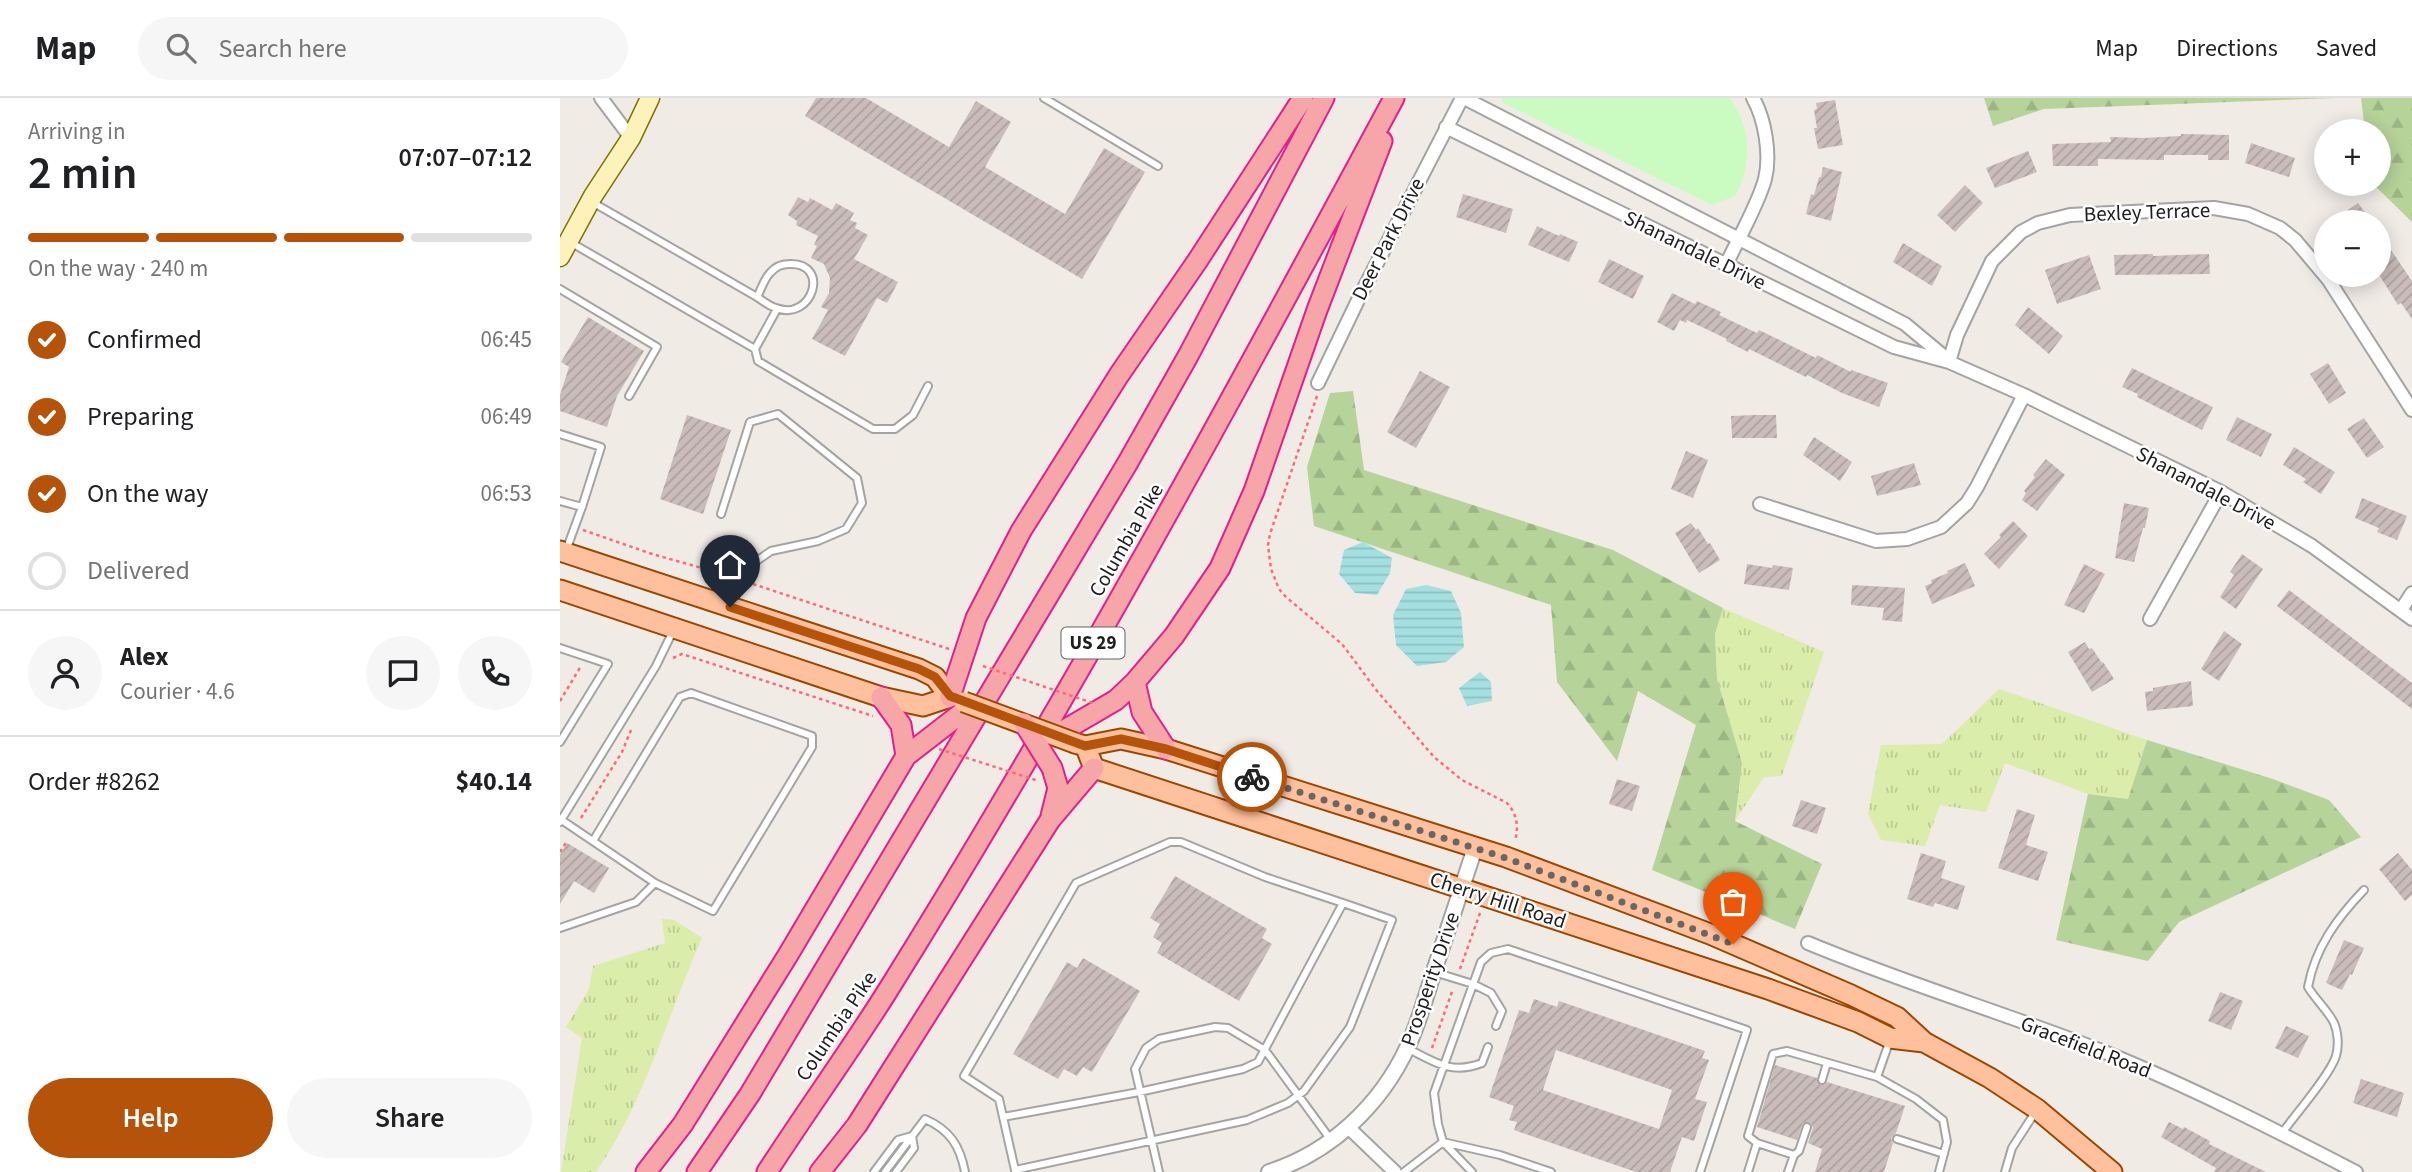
<!DOCTYPE html>
<html lang="en">
<head>
<meta charset="utf-8">
<style>
	body { margin:0; font-family:"Source Sans 3",sans-serif; background:#f6f6f6; color:#202124; height:100vh; display:flex; flex-direction:column; font-size:26px; white-space:nowrap }
	* { box-sizing:border-box; margin:0 }
	p { font-size:23px; color:#757577 }
	.icon { flex:none; width:38px; height:38px; fill:none; stroke:currentColor; stroke-width:2; stroke-linecap:round; stroke-linejoin:round }
	.map { position:relative; flex:1; overflow:hidden }
	.sheet { display:flex; flex-direction:column; background:#fff; width:560px }
	.sheet>* { flex:none }
	.controls { position:absolute; left:1754px; top:21px; display:grid; gap:14px }
	.controls a { display:grid; place-items:center; width:77px; height:77px; border-radius:50%; background:#fff; box-shadow:0 4px 18px #0003; font-size:35px }
	.pin { position:absolute; display:grid; place-items:center; width:60px; height:60px; color:#fff; margin:-72px -30px; border-radius:50% 50% 50% 0; rotate:-45deg; box-shadow:0 0 7px #0007 }
	.pin .icon { rotate:45deg }
	.courier { position:absolute; display:grid; place-items:center; width:70px; height:70px; margin:-35px; border:5px solid #b45309; border-radius:50%; background:#fff; color:#222; box-shadow:0 2px 9px #0007 }
	.overview em { font-style:normal; font-weight:600 }
	.overview div { display:flex; flex-direction:column-reverse }
	.overview { display:flex; align-items:center; justify-content:space-between; height:119px; padding:0 28px }
	h1 { font-size:46px; font-weight:600; line-height:52px }
	.bar { display:grid; grid-template-columns:repeat(4,1fr); gap:10px 7px; align-content:center; height:84px; padding:0 28px }
	.bar i { height:9px; border-radius:5px; background:#e0e0e0 }
	.bar .selected { background:#b45309 }
	.bar p { grid-column:span 4 }
	.line { display:flex; align-items:center; gap:18px; padding:0 28px; border-top:2px solid #e0e0e0 }
	.line div { flex:1 }
	.round { display:grid; place-items:center; flex:none; width:74px; height:74px; border-radius:37px; background:#f6f6f6 }
	ol { padding:0 28px; list-style:none }
	li { display:flex; align-items:center; gap:21px; height:77px }
	li p { margin-inline-start:auto }
	li .icon { padding:7px; border-radius:50%; background:#b45309; color:#fff; stroke-width:4 }
	li:last-child { color:#757577 }
	li i { width:38px; height:38px; border:4px solid #e0e0e0; border-radius:50% }
	.cta { display:flex; gap:14px; margin-top:auto; padding:14px 28px }
	.cta a { flex:1; height:80px; border-radius:42px; background:#b45309; color:#fff; font-size:28px; font-weight:600; line-height:80px; text-align:center }
	.cta a+a { background:#f6f6f6; color:#202124 }
	header { display:flex; align-items:center; gap:42px; box-sizing:border-box; height:98px; padding:0 35px; background:#fff; border-bottom:2px solid #e0e0e0 }
	header strong { font-size:33px }
	nav { display:flex; gap:38px; margin-inline-start:auto; font-size:24px }
	.search { width:490px; height:63px; background:#f6f6f6; display:flex; align-items:center; gap:18px; box-sizing:border-box; padding:0 24px; border-radius:38px; color:#757577; font-size:26px }
	main { display:flex; flex:1; min-height:0 }
	.map>svg:first-child { display:block }
</style>
</head>
<body>
<header>
<strong>Map</strong>
<div class="search"><svg class="icon" aria-label="search" viewBox="0 0 24 24"><circle cx="10" cy="10" r="6"/><path d="M15 15l6 6"/></svg>Search here</div>
<nav><a>Map</a><a>Directions</a><a>Saved</a></nav>
</header>
<main>
<section class="sheet">
<div class="overview"><div><h1>2 min</h1><p>Arriving in</p></div><em>07:07–07:12</em></div>
<div class="bar"><i class="selected"></i><i class="selected"></i><i class="selected"></i><i></i><p>On the way · 240 m</p></div>
<ol>
<li><svg class="icon" aria-label="check" viewBox="0 0 24 24"><path d="M5 12l5 5 9-10"/></svg>Confirmed<p>06:45</p></li>
<li><svg class="icon" aria-label="check" viewBox="0 0 24 24"><path d="M5 12l5 5 9-10"/></svg>Preparing<p>06:49</p></li>
<li><svg class="icon" aria-label="check" viewBox="0 0 24 24"><path d="M5 12l5 5 9-10"/></svg>On the way<p>06:53</p></li>
<li><i></i>Delivered</li>
</ol>
<div class="line" style="height:126px"><a class="round"><svg class="icon" aria-label="person" viewBox="0 0 24 24"><circle cx="12" cy="8" r="4"/><path d="M4 21q1-7 8-7t8 7"/></svg></a><div><b>Alex</b><p>Courier · 4.6</p></div><a class="round"><svg class="icon" aria-label="chat" viewBox="0 0 24 24"><path d="M4 5h16v11H9l-5 4z"/></svg></a><a class="round"><svg class="icon" aria-label="phone" viewBox="0 0 24 24"><path d="M5 4h4l2 5-3 2q2 4 5 5l2-3 5 2v4C11 20 4 13 5 4z"/></svg></a></div>
<div class="line" style="height:91px"><div>Order #8262</div><b>$40.14</b></div>
<div class="cta"><a>Help</a><a>Share</a></div>
</section>
<div class="map">
<svg width="1852" height="1074" viewBox="0 0 1852 1074">
	<defs>
		<pattern id="grass-tufts" width="24" height="20" patternUnits="userSpaceOnUse" patternTransform="scale(1.75)"><rect width="24" height="20" fill="#daedaa"/><path d="M3 7l-1-3M5 7V3M7 7l1-3M15 17l-1-3M17 17v-4M19 17l1-3" fill="none" stroke="#bbcb92"/></pattern>
		<pattern id="forest-firs" width="22" height="20" patternUnits="userSpaceOnUse" patternTransform="scale(1.75)"><rect width="22" height="20" fill="#b6d399"/><path d="M5 1l3.5 6h-7zM16 11l3.5 6h-7z" fill="#9cb584"/></pattern>
		<pattern id="water-rules" width="6" height="5" patternUnits="userSpaceOnUse" patternTransform="scale(1.75)"><rect width="6" height="5" fill="#a5e0e1"/><path d="M0 2.5h6" fill="none" stroke="#8ec0c1"/></pattern>
		<pattern id="building-hatch" width="6" height="6" patternUnits="userSpaceOnUse" patternTransform="scale(1.75)"><rect width="6" height="6" fill="#c9bcb9"/><path d="M-1 1l2-2M0 6l6-6M5 7l2-2" fill="none" stroke="#aca19f"/></pattern>
	</defs>
	<rect width="100%" height="100%" fill="#f1ebe6"/>
	<path fill="url(#grass-tufts)" d="M1163,510l101,44 -42,124 -18,1 -29,44 7,-58 -25,-84 -2,-45z
		M1439,591l148,51 -19,59 -40,-5 -83,-31 -19,49 -46,-7 -15,41 -44,-6 -13,-26 13,-69 61,-1z
		M102,821l12,1 28,18c-35,78 -57,164 -106,234h-35l21,-134 -16,-11 23,-38 4,-23 72,-23z"/>
	<path fill="url(#forest-firs)" d="M1424,0h351l-291,11 -51,17z
		M1801,0h51v124l-39,-38h5v-53h-13z
		M793,293l11,79 249,80 110,58 -8,26 2,45 25,84 -7,58 87,43 -27,65 -143,-59 44,-145 -58,-34 -21,70 -60,-79 -6,-77 -237,-79 -7,-59 23,-74z
		M1587,642l126,39 56,21 32,37 -182,85 -31,39 -92,-21 32,-146 40,5z"/>
	<path fill="#cafcc2" d="M942,0h228c21,30 23,66 5,98l-23,9 -209,-102z"/>
	<path fill="url(#water-rules)" d="M803,444l29,16 -2,15 -13,22 -22,-2 -16,-19 5,-24z
		M866,487l25,6 10,22 3,34 -18,15 -29,4 -21,-21 -3,-30 13,-26z
		M920,574l11,10 1,19 -25,5 -8,-18z"/>
	<path fill="url(#building-hatch)" fill-rule="evenodd" d="M256,0h50l83,49 27,-46 35,21 -26,45 80,47 39,-66 41,24 -63,107 -277,-163z
		M1275,2l8,45 -25,4 -4,-21h3l-3,-18 3,-1 -1,-6z
		M1621,36l48,1v25h-21v-5h-44v5l-66,-1v7h-45l-1,-22 59,-2 -1,-5 33,1 38,-2z
		M1691,45l44,15 -6,19 -44,-14z
		M1468,53l9,21 -42,16 -9,-20z
		M1263,69l19,5 -11,49 -25,-7 5,-20 3,1 5,-18h2z
		M1405,87l18,18 -28,29 -18,-17z
		M903,96l50,15 -7,24 -50,-16z
		M238,99l10,5 2,-4 22,12 4,-7 18,10 -4,7 7,3 -2,5 13,7 -14,24 44,23 -11,21 -10,-5 -32,58 -33,-17 16,-29 -7,-3 8,-14 1,-15 -6,-14 -13,-6 6,-12 -3,-1 4,-9 -22,-11 1,-4 -9,-6z
		M1798,105l14,19h-41z
		M977,128l22,10 1,-2 18,8 -9,20 -41,-17z
		M1818,133l34,50v38l-11,-16 -3,2 -20,-32z
		M1343,145l39,23 -10,20 -39,-24z
		M1593,156v2l56,-2 1,20 -95,1 -1,-20z
		M1529,157l12,34 -44,15 -12,-34z
		M1049,161l35,17 -11,23 -35,-17z
		M1112,195l23,11 2,-3 24,11 -2,3 38,18 2,-3 57,28 1,-3 34,17v-2l37,13 -9,24 -37,-14 -35,-18 -1,2 -57,-28 -1,3 -22,-11 1,-2 -40,-19 -1,3 -6,-3 -6,11 -17,-9z
		M1468,209l35,29 -14,18 -34,-29z
		M28,219l56,34 -27,45 -10,31 -47,-16v-16l9,-28 -8,-5z
		M1768,265l18,30 -17,11 -19,-30z
		M1572,270l81,39 -11,23 -65,-33 1,-3 -16,-7z
		M860,273l30,16 -34,61 -29,-16z
		M127,317l44,15 -28,84 -43,-15z
		M1196,317h20l1,23h-45l-1,-22z
		M1677,319l35,17 -11,23 -35,-17z
		M1804,320l20,29 -17,11 -20,-29z
		M1254,339l38,25 -12,19 -37,-26z
		M1734,349l41,25 -14,22 -18,-12 3,-3 -23,-14z
		M1126,353l22,9 -15,38 -22,-9z
		M1486,361l19,16 -28,36 -15,-11 4,-7 -2,-2 11,-14 -2,-2z
		M1354,365l7,22 -44,11 -6,-20z
		M1802,400l45,18 -10,24 -20,-8 2,-4 -24,-10z
		M1564,405l25,5 -4,20h-2l-9,34 -19,-4z
		M1453,423l15,15 -29,33 -15,-15 17,-17 -2,-2z
		M1131,425l5,7 2,-2 10,16 2,-1 10,17 -21,13 -24,-40z
		M1682,456l21,15 -27,40 -16,-12 14,-22 -4,-3z
		M1405,465l10,23 -43,18 -7,-18 7,-3 -1,-3 17,-7 -1,-2z
		M1187,466l25,4 1,-3 20,3 -4,22 -45,-6z
		M1524,466l21,10 -21,39 -20,-8z
		M1292,487l53,3 -3,34 -20,-2 2,-12 -33,-3z
		M1729,492l123,93v26l-135,-103z
		M1664,533l18,13 -23,37 -18,-12z
		M1525,544l4,7 3,-1 10,15 1,-1 11,17 -22,13 -24,-40z
		M1631,583l2,25 -46,5 -2,-19 8,-1v-3z
		M1057,681l23,7 -8,25 -23,-7z
		M1241,702l25,8 -9,26 -25,-8z
		M1457,711l18,6 -9,30 22,7 -10,29 -40,-13z
		M7,745l42,25 -15,25 -20,-12 -14,23v-49z
		M1361,755l25,8 -5,17 24,8 -7,24 -23,-7 -2,4 -26,-8z
		M1838,755l14,17v25l-7,6 -26,-32z
		M615,778l92,53 -5,9 10,6 -33,57 -82,-48 5,-10 -9,-6 7,-13 -10,-6z
		M1784,842l20,8 -12,27 -2,-1 -8,16 -16,-7z
		M523,860l57,33 -48,81 -9,-5 -6,9 -13,-7 -6,10 -45,-25 54,-92 10,6z
		M1660,894l23,9 -12,29 -23,-9z
		M974,901l23,8 2,-6 146,50 -3,7 7,2 -14,39 12,3 -13,39 -12,-4 -12,35h-34l-122,-42 3,-8 -8,-2 5,-14 -25,-9 30,-87 10,3zM996,952l116,40 -13,39 -116,-39z
		M1726,928l23,10 -11,22 -23,-10z
		M1215,967l42,13 3,7h4l3,-3 78,24 -9,27 -5,5 2,5 -9,29h-69l7,-23 -14,-6 5,-15 -2,-5h-8l-6,17 -40,-13z
		M1801,981l43,14 -7,24 -44,-14z
		M1609,1024l14,7 1,-2 26,14 -1,3 57,28h-52l2,-4 -55,-31z"/>
	<g fill="none" stroke-linecap="round" stroke-linejoin="round">
		<defs>
			<path id="service" d="M484,0l114,68
				M32,104l165,95c6,4 12,9 19,11 37,14 55,-46 13,-44 -8,0 -14,3 -19,9 -6,6 -9,17 -13,24
				M10,144l185,107
				M0,191l97,58 -28,49
				M217,211l-22,40 3,12 115,68h22l18,-14 15,-29
				M0,336l41,13 -19,60 -22,-6
				M161,416l29,-92 28,-8 79,64 5,25 -16,26 -28,12 -47,10 -23,16 -17,38
				M7,450l15,-41
				M0,550l48,16 -48,78
				M0,721l95,64 58,28 99,-164v-11l-121,-43 -11,4 -87,144
				M0,724l96,-156 17,-35
				M0,830l76,-26 19,-19
				M874,874l39,12 18,9 11,18 -6,15
				M1330,942l-13,37 39,22 27,21 4,22 -8,30
				M847,950c27,14 44,27 75,15l6,-16
				M1262,982l5,-17
				M443,1019l-4,-18 -35,-23 112,-193 94,-41h11l84,35 78,26
				M1722,1035c13,-18 48,-58 54,-77 3,-10 2,-24 -2,-33 -5,-11 -19,-24 -26,-36 7,-39 29,-69 56,-97
				M1337,1041l47,15
				M1197,1045l37,12 -6,17
				M1234,1057l5,-4 8,-24
				M455,1072l232,-50 41,-17 16,-12 46,-64 42,-107 -49,-17 -85,159 -15,7 -104,23 -136,25 12,53v2
				M314,1074l24,-32 14,-4 2,12 -18,24
				M325,1074l40,-53c25,11 35,27 40,53
				M599,1074l-24,-103 11,-21 13,-9 56,-12 13,1 37,22 66,90
				M844,1074l39,-30 57,13 51,17
				M912,1074l-29,-30 -5,-18 -4,-31 47,-131 10,-9 17,-4 239,81 -47,142
				M1188,1074l9,-29 -9,-7 25,-82 14,-3 90,26
				M1445,1074l7,-24 24,-37"/>
			<path id="minor" d="M41,0l30,40
				M904,0l441,226 42,35
				M886,29l448,220 55,15 75,33 197,97 91,54 100,73
				M1166,167c12,-26 32,-60 39,-86 6,-24 0,-60 -12,-81
				M1389,264l8,-27 35,-74 29,-29 17,-9 32,-8 144,-7 34,6 32,14 15,12 33,39 84,131
				M758,285l42,-87 102,-198
				M1200,406l116,37 31,-2 34,-12 26,-24 10,-16 47,-92
				M1841,512l11,-17
				M1590,521l71,-127
				M1248,845c96,40 196,70 294,108 87,35 171,78 254,121
				M788,1029l47,45"/>
			<path id="tertiary" d="M709,1074c61,-19 112,-67 139,-126 12,-26 19,-54 28,-81 13,-39 26,-78 39,-117"/>
			<path id="secondary" d="M0,159l33,-61 38,-58 19,-40"/>
			<path id="primary" d="M0,453l359,118 16,8 15,20
				M0,492l321,107 42,9 27,-9
				M515,645l10,3 36,-7 45,10 340,108 204,77 141,61 46,22 27,25 66,36 47,31 75,63
				M528,655l6,15 674,221 90,33 32,16 34,4"/>
			<path id="trunk" d="M575,584l7,30 24,37
				M321,599l20,28 5,31
				M390,599l26,-79 45,-87 98,-156 79,-115 105,-162
				M496,637l60,-35 19,-18 39,-46 46,-68 34,-77 63,-181 65,-169
				M491,718l7,-28 -6,-20
				M86,1074l37,-48 105,-169 118,-199 66,-51
				M137,1074l53,-78 377,-630 61,-108 136,-258
				M207,1074c38,-59 80,-117 118,-177 182,-291 346,-594 509,-897
				M260,1074l37,-47 193,-305 44,-52"/>
		</defs>
		<use href="#service" stroke="#a4a4a4" stroke-width="10"/>
		<use href="#minor" stroke="#a4a4a4" stroke-width="16"/>
		<use href="#tertiary" stroke="#a4a4a4" stroke-width="18"/>
		<use href="#secondary" stroke="#7e7100" stroke-width="21"/>
		<use href="#primary" stroke="#9c4700" stroke-width="23"/>
		<use href="#trunk" stroke="#e51e8d" stroke-width="23"/>
		<path stroke="#ff697a" stroke-width="2.5" stroke-dasharray="3.5 3.5" stroke-linecap="butt" d="M757,298l-47,138 -2,11 3,24 8,20 7,8 56,47 35,47 57,66 28,23 45,23c10,11 12,24 8,38
			M23,432l69,24 82,23
			M193,486l196,65
			M113,560l9,-4 191,62
			M0,603l21,-35
			M21,720l41,-66 9,-22
			M0,754l7,-11
			M900,871l20,-56
			M872,950l21,-59"/>
		<use href="#service" stroke="#fff" stroke-width="6"/>
		<use href="#minor" stroke="#fff" stroke-width="12"/>
		<use href="#tertiary" stroke="#fff" stroke-width="14"/>
		<use href="#secondary" stroke="#fdf2b9" stroke-width="18"/>
		<use href="#primary" stroke="#ffc09d" stroke-width="19"/>
		<use href="#trunk" stroke="#f6a6a8" stroke-width="19"/>
		<defs>
			<path id="primary-bridge" d="M404,604l111,41"/>
			<path id="trunk-bridge" d="M464,625l28,45"/>
		</defs>
		<use href="#primary-bridge" stroke="#9c4700" stroke-width="23" stroke-linecap="butt"/>
		<use href="#trunk-bridge" stroke="#e51e8d" stroke-width="23" stroke-linecap="butt"/>
		<path stroke="#ff697a" stroke-width="2.5" stroke-dasharray="3.5 3.5" stroke-linecap="butt" d="M423,568l110,37
			M379,651l100,32"/>
		<use href="#primary-bridge" stroke="#ffc09d" stroke-width="19"/>
		<use href="#trunk-bridge" stroke="#f6a6a8" stroke-width="19"/>
	</g>
	<g fill="none" stroke-linecap="round" stroke-linejoin="round">
		<path stroke="#696765" stroke-width="7" stroke-dasharray="0 12.6" d="M692,679l254,81 227,86"/>
		<path stroke="#b45309" stroke-width="9" d="M170,509l189,62 16,8 15,19 135,50 36,-7 45,10 86,28"/>
	</g>
	<g text-anchor="middle" dominant-baseline="central" stroke-width="5" stroke-linejoin="round" paint-order="stroke">
		<rect fill="#fff" stroke="#636363" stroke-width="2" x="501.5" y="529.5" width="63" height="31" rx="5"/>
		<g font-size="19" font-weight="bold" fill="#202020">
			<text x="533" y="545">US 29</text>
		</g>
		<g font-size="21" fill="#202020" stroke="#fff">
			<text transform="translate(1587 114) rotate(-2)">Bexley Terrace</text>
			<text transform="translate(828 141) rotate(-63)">Deer Park Drive</text>
			<text transform="translate(1135 152) rotate(26)">Shanandale Drive</text>
			<text transform="translate(1646 390) rotate(28)">Shanandale Drive</text>
			<text transform="translate(566 442) rotate(-60)">Columbia Pike</text>
			<text transform="translate(938 802) rotate(18)">Cherry Hill Road</text>
			<text transform="translate(870 881) rotate(-71)">Prosperity Drive</text>
			<text transform="translate(276 928) rotate(-56)">Columbia Pike</text>
			<text transform="translate(1526 949) rotate(21)">Gracefield Road</text>
		</g>
	</g>
</svg>
<div class="controls">
<a>+</a>
<a>−</a>
</div>
<div class="pin" style="left:1173px;top:846px;background:#ea580c"><svg class="icon" aria-label="bag" viewBox="0 0 24 24"><path d="M5 8h14l-1 12H6zM9 8a3 3 0 0 1 6 0"/></svg></div>
<div class="pin" style="left:170px;top:509px;background:#1f2937"><svg class="icon" aria-label="home" viewBox="0 0 24 24"><path d="M3 11l9-7 9 7M6 9v11h12V9"/></svg></div>
<div class="courier" style="left:692px;top:679px"><svg class="icon" aria-label="bike" viewBox="0 0 24 24"><circle cx="6" cy="16" r="4"/><circle cx="18" cy="16" r="4"/><path d="M6 16l4-8h5l3 8M10 8l3 8H6M13 5h3"/></svg></div>
</div>
</main>
</body>
</html>
